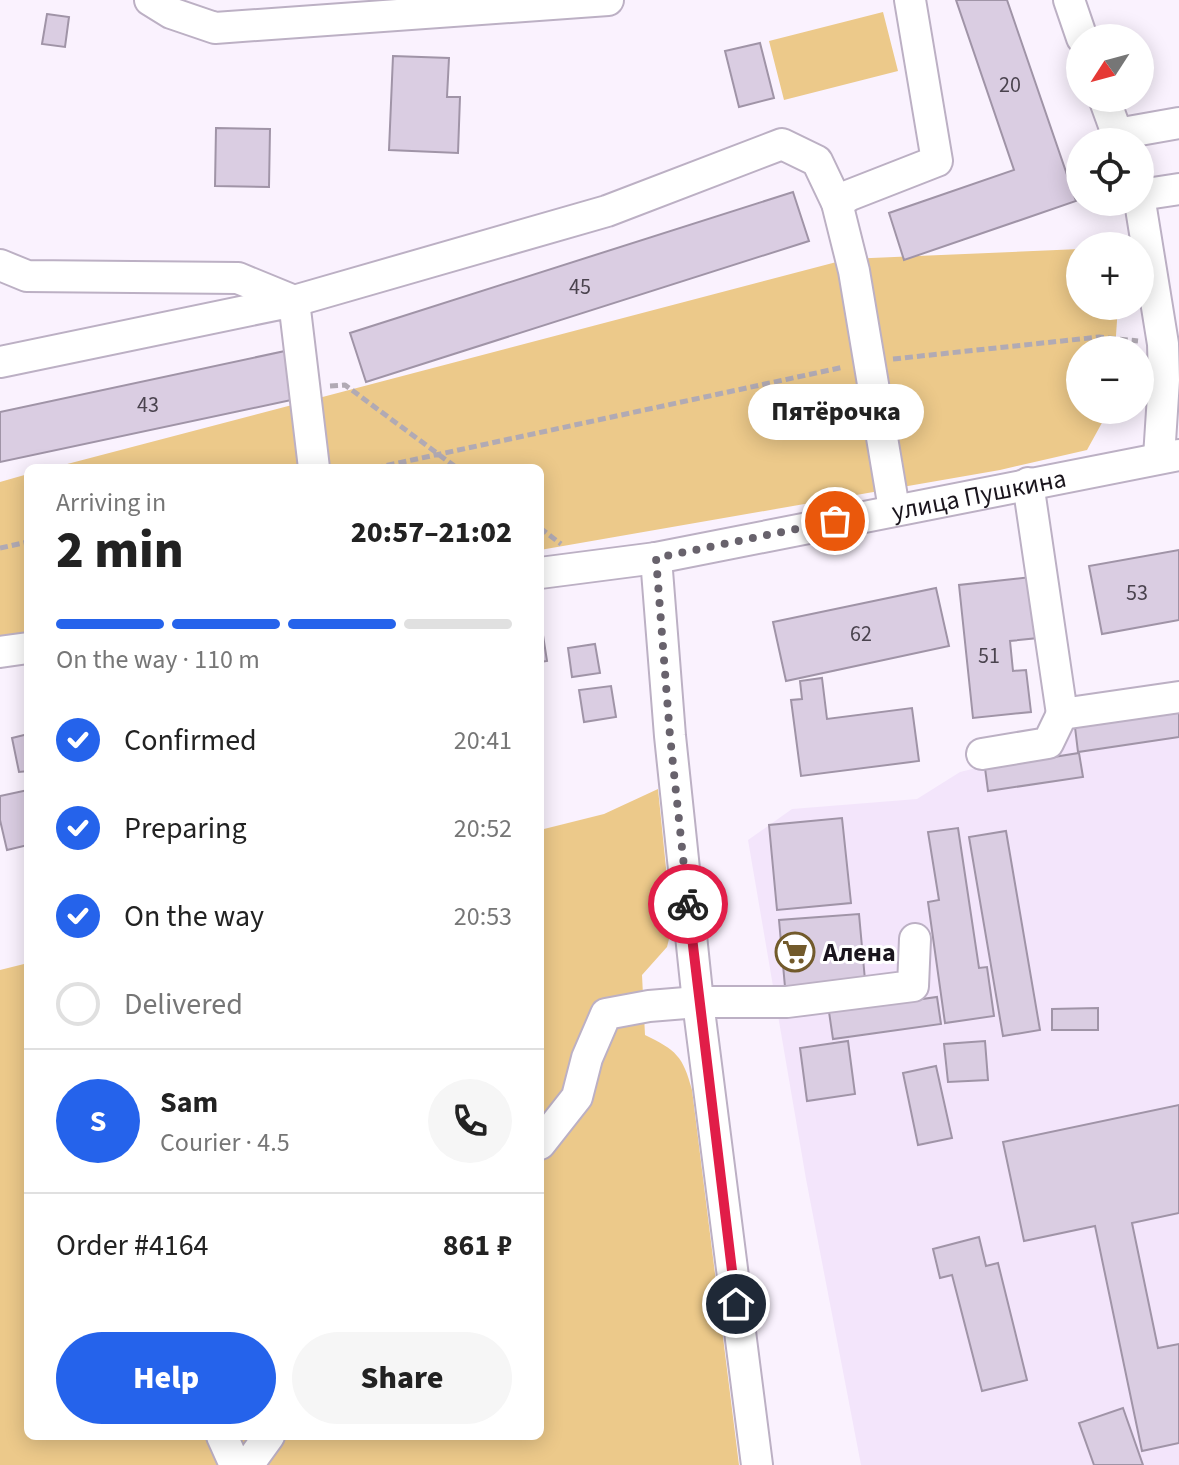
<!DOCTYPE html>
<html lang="en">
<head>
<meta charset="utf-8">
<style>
	body { margin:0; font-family:"Source Sans 3",sans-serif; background:#f6f6f6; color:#222; height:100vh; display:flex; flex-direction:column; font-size:30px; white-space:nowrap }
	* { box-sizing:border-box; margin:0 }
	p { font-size:26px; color:#767676 }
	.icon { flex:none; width:44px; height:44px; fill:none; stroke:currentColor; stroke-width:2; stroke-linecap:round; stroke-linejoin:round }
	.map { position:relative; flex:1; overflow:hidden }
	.details { position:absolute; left:24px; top:464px; width:520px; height:976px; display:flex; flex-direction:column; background:#fff; border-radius:12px; box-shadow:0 4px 20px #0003 }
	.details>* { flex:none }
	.needle { width:52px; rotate:234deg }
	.tools { position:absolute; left:1066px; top:24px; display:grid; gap:16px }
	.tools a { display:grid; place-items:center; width:88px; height:88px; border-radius:50%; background:#fff; box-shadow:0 4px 20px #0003; font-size:40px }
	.pin { position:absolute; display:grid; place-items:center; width:68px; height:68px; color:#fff; margin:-34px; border:4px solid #fff; border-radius:50%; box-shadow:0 2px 8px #0007 }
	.courier { position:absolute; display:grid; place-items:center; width:80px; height:80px; margin:-40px; border:6px solid #e11d48; border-radius:50%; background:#fff; color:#222; box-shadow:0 2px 10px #0007 }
	.bubble { position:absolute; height:56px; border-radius:28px; background:#fff; box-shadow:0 4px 20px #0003; font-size:26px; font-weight:800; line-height:56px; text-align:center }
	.overview em { font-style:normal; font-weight:800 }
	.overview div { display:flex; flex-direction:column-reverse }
	.overview { display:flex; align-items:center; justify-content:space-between; height:136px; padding:0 32px }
	h1 { font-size:52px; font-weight:800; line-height:60px }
	.bar { display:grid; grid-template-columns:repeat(4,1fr); gap:12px 8px; align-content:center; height:96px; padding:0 32px }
	.bar i { height:10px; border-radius:6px; background:#e0e0e0 }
	.bar .selected { background:#2563eb }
	.bar p { grid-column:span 4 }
	.line { display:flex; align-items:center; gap:20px; padding:0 32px; border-top:2px solid #e0e0e0 }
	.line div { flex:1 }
	.round { display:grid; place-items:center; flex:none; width:84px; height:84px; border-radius:42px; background:#f6f6f6 }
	ol { padding:0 32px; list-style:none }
	li { display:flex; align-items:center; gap:24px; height:88px }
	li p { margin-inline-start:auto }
	li .icon { padding:8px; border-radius:50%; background:#2563eb; color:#fff; stroke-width:4 }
	li:last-child { color:#767676 }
	li i { width:44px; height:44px; border:4px solid #e0e0e0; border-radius:50% }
	.cta { display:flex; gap:16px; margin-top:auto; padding:16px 32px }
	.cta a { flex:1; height:92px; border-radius:48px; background:#2563eb; color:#fff; font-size:32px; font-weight:800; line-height:92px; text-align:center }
	.cta a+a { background:#f6f6f6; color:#222 }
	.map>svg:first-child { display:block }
</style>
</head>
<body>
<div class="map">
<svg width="1179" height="1465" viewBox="0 0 1179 1465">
	<rect width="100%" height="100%" fill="#faf2fe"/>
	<path fill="#f3e5fb" d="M1179,706v759h-318l-55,-286 -58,-339 44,-31 125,-10 43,-27 86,-21 32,-28z"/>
	<path fill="#ecc98a" d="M883,12l15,59 -114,29 -15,-59z
		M1080,249v57h38l-3,44h-35v60h29l-22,40 -87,20 -460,80v-82h-488l796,-209z
		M28,474v169l-28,5v-166z
		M658,789l14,138 -5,20 -25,28 3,60c31,15 38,21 47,55l47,375h-739v-495l28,-7v473h512v-606l64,-16z"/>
	<path fill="#dacde2" stroke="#a094a7" stroke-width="2" d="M956,0h51l69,201 -172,59 -15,-47 125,-43z
		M47,14l22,3 -4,30 -23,-3z
		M760,43l14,55 -35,9 -14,-56z
		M393,56l56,2 -2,39h13l-2,56 -69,-3z
		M216,128l54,1 -1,58 -54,-1z
		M793,192l16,49 -443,141 -16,-49z
		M285,351l11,48 -296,63v-50z
		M1179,550v70l-77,14 -13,-68z
		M1031,577l7,61 -28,3 3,30 13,-1 5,42 -58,6 -14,-133z
		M936,588l13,58 -163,35 -13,-59z
		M540,616l7,45 -7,1z
		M595,644l5,29 -28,4 -4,-29z
		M822,678l5,41 85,-11 7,53 -118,15 -10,-76 11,-1 -2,-18z
		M611,686l5,31 -32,5 -5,-32z
		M1179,711v26l-101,15 -3,-25z
		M28,734v37l-9,1 -7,-34z
		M1079,753l4,24 -95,14 -3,-23z
		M28,790v55l-21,5 -7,-30v-24z
		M842,818l9,85 -74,7 -8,-85z
		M958,828l21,140 8,-1 7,49 -49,7 -17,-121 11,-2 -11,-68z
		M1006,831l34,199 -37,6 -34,-199z
		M859,914l6,66 -80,7 -6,-67z
		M937,997l4,27 -108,15 -4,-27z
		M1098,1008v22h-46v-21z
		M848,1041l7,53 -48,7 -7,-53z
		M985,1041l3,39 -40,2 -4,-38z
		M936,1066l16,72 -34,7 -15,-72z
		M1179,1105v108l-47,10 26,125 21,-4v99l-37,8 -47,-225 -71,15 -21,-99z
		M979,1237l7,29 12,-3 29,117 -45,11 -30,-116 -12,3 -7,-29z
		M1123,1408l20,57h-49l-15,-42z"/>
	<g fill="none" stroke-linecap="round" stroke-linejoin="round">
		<defs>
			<g id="minor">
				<path d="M150,0l21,13 44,15 393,-28"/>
				<path d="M1069,0l13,38"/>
				<path d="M1104,98l16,44"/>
				<path d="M1117,134l62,-11"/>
				<path d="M1140,195l39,-6"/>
				<path d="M1140,202l23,142 1,36 -5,77"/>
				<path d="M837,203l13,-8 87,-34 -27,-161"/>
				<path d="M0,265l27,11 211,2 56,23 313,-90 175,-67 35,17 20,42 17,68 40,238"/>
				<path d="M0,362l294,-61 20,167"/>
				<path d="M1028,483l34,231 117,-17"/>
				<path d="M656,558l14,178 28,266 59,463"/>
				<path id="s1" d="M540,573l116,-15 523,-103"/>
				<path d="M0,652l28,-4"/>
				<path d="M982,754l66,-11 14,-29"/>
				<path d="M540,1144l37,-47 10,-39 19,-44 43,-8 49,-4h89l126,-16 2,-47"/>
				<path d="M222,1436l13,29"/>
				<path d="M248,1465l21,-29"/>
			</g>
		</defs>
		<use href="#minor" stroke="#bcb0c4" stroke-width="34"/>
		<path stroke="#b1aab4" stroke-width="5" stroke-dasharray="8 4" stroke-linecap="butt" d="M893,359l206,-22 39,4
			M330,386l15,-1 112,83
			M375,468l469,-101
			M540,528l21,16
			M0,548l28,-6"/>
		<use href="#minor" stroke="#fff" stroke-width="30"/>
	</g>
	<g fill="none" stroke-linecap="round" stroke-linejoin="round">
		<path stroke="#68626c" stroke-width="8" stroke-dasharray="0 14.4" d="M688,904l-18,-168 -14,-178 179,-37"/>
		<path stroke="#e11d48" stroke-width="10" d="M688,904l48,400"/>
	</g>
	<defs>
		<symbol id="supermarket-ring" viewBox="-11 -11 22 22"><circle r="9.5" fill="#fff" stroke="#725a2b" stroke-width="1.5"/><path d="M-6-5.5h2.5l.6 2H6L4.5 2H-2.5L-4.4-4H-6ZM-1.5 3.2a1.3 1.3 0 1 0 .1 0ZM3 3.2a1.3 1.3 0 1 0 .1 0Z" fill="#725a2b"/></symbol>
	</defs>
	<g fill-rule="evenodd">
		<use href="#supermarket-ring" x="773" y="930" width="44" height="44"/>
	</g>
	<g text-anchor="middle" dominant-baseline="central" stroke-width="6" stroke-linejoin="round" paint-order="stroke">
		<g font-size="22" fill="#4a434e">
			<text x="1010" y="85">20</text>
			<text x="580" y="287">45</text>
			<text x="148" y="405">43</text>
			<text x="1137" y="593">53</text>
			<text x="861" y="634">62</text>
			<text x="989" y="656">51</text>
		</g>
		<g font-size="26" fill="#1a151d" stroke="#fff">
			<text stroke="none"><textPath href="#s1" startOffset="446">улица Пушкина</textPath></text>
		</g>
		<g font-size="26" font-weight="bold" fill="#1a151d" stroke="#fff" text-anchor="start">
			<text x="823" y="952">Алена</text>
		</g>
	</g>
</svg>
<div class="tools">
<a><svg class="needle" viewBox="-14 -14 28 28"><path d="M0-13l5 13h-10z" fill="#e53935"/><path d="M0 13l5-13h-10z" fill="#767676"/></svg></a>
<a><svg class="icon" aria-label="locate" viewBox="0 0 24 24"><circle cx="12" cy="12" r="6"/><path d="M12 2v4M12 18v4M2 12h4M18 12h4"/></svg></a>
<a>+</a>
<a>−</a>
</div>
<div class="pin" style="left:835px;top:521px;background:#ea580c"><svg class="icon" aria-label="bag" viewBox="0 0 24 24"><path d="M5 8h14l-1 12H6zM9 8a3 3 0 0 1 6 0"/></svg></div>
<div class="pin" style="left:736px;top:1304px;background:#1f2937"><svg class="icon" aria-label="home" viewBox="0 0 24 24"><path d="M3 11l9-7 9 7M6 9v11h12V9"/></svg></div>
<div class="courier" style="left:688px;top:904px"><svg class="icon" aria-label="bike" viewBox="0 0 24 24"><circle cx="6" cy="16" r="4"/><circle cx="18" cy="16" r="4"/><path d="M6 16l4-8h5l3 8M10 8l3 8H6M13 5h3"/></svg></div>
<div class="bubble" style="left:748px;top:384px;width:176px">Пятёрочка</div>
<section class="details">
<div class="overview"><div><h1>2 min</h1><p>Arriving in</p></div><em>20:57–21:02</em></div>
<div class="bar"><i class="selected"></i><i class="selected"></i><i class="selected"></i><i></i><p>On the way · 110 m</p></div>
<ol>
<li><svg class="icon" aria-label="check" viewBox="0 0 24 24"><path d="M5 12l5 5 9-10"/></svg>Confirmed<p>20:41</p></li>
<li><svg class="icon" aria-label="check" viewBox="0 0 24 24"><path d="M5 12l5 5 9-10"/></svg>Preparing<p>20:52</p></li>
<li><svg class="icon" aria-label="check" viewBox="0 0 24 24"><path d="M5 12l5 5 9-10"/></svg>On the way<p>20:53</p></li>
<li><i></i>Delivered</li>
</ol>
<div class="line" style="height:144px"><b class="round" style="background:#2563eb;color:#fff">S</b><div><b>Sam</b><p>Courier · 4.5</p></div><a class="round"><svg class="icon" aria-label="phone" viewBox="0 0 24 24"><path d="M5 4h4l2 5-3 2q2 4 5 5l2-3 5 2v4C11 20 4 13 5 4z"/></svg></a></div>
<div class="line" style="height:104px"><div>Order #4164</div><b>861 ₽</b></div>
<div class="cta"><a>Help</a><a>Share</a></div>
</section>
</div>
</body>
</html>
